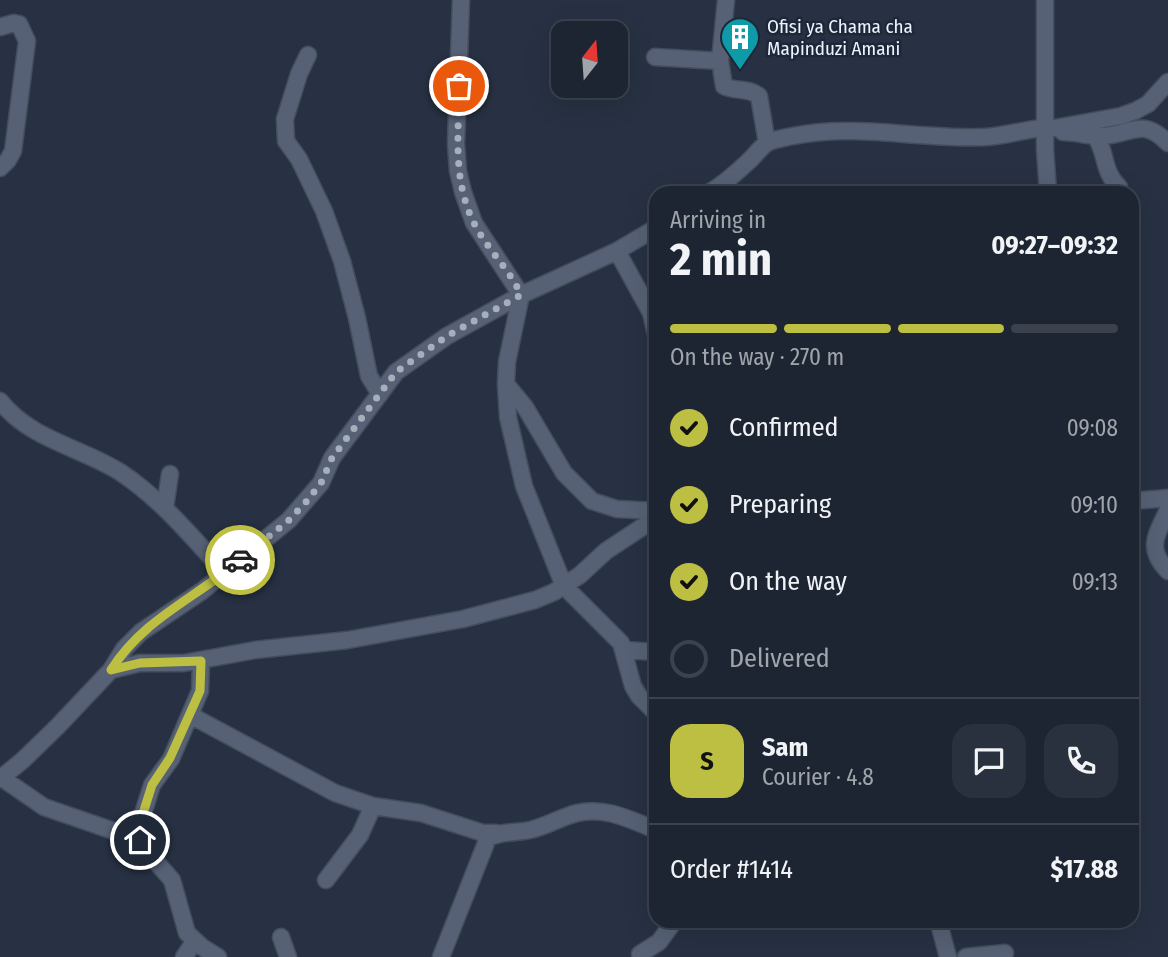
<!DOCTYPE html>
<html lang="en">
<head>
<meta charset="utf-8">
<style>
	body { margin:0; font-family:"Fira Sans Condensed",sans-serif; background:#2a313e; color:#f1f3f6; height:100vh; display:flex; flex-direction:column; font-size:26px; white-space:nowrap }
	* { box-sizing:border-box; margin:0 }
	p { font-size:23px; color:#a0a5ac }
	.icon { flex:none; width:38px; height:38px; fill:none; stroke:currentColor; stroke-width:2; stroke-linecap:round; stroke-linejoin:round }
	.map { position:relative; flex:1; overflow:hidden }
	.drawer { position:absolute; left:649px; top:186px; width:490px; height:742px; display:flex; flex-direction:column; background:#1d2532; border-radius:21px; box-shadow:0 7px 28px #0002,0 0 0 2px #3b424d }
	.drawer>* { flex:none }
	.needle { width:46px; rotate:17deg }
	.fabs { position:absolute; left:551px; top:21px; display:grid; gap:14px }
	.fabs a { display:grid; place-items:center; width:77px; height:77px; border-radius:14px; background:#1d2532; box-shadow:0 7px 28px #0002,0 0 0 2px #3b424d; font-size:35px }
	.pin { position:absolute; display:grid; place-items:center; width:60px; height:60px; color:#fff; margin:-30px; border:4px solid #fff; border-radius:50%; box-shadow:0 2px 7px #0007 }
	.courier { position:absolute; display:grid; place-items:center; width:70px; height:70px; margin:-35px; border:5px solid #bdbf43; border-radius:50%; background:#fff; color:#222; box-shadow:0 2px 9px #0007 }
	.headline em { font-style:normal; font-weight:700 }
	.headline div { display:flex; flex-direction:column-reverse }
	.headline { display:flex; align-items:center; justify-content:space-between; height:119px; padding:0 21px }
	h1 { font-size:46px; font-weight:700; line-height:52px }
	.bar { display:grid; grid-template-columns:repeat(4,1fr); gap:10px 7px; align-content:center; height:84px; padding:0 21px }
	.bar i { height:9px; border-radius:5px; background:#3b424d }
	.bar .selected { background:#bdbf43 }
	.bar p { grid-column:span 4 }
	.line { display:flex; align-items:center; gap:18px; padding:0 21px; border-top:2px solid #3b424d }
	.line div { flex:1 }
	.round { display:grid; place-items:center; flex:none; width:74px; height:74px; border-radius:21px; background:#2a313e }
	ol { padding:0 21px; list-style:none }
	li { display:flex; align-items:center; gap:21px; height:77px }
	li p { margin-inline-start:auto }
	li .icon { padding:7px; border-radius:50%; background:#bdbf43; color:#111; stroke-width:4 }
	li:last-child { color:#a0a5ac }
	li i { width:38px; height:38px; border:4px solid #3b424d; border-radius:50% }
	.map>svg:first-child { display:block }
</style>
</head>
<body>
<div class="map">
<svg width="1168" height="957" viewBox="0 0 1168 957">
	<rect width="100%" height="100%" fill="#273143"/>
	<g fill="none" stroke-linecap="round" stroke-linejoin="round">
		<defs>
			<path id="minor" d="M461,0l-5,144 2,27 5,21 11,31 47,72 -14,67 -1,22 2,33 16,69 40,100 57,57 12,43 6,10 17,17
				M1045,0v149l3,43
				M0,27l14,-4 5,1 8,17 -14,110 -5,9 -8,8
				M308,55l-9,19 -14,45 1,22 13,18 25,52 18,50 15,57 12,58 11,18
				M655,57l65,4 4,25c11,6 24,1 35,10l8,47
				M720,61l6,-61
				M1063,132c13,0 25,4 38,4 31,-1 40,-20 67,7
				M1094,135c14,17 7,35 25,52
				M710,192c16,-9 28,-21 41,-33 5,-5 10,-12 16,-16 7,-4 17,-5 26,-7 64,-13 128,4 193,1 22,-1 48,-11 69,-9l66,-12 14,-5 13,-7 20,-22
				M617,251l34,62 5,21
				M506,384l19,23 39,66 28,28 25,8 39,2
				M0,401c31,39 80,46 120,71 41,27 72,65 105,101
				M1132,501l36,-3
				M165,507l5,-33
				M1168,510c-12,25 -22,39 0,61
				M625,650l31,2
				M201,661l-1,30 -29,68 -19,26 -13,41 4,21 29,33 15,53 15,14 16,10
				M111,670l29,-7h44l71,-13 93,-10 115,-21 72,-19 19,-8 26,-17 26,-24 50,-33
				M190,715l145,78 38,13 48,7 62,20h13
				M2,778l42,29 96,33
				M0,779l23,-19 35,-34 53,-56 13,-21 17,-17 61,-41 87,-71 32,-37 11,-25 64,-86 51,-36 74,-41 96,-44 39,-23
				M326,880l34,-45 13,-29
				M938,920l10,37
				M281,937l7,20
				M640,954l19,-12 16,-22
				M184,957l10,-15
				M441,957l47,-119c13,-7 28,-5 42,-8 17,-4 31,-13 47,-17 28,-7 54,7 79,17
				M966,957l39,-4"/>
		</defs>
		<use href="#minor" stroke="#444d5c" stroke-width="19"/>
		<use href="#minor" stroke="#566175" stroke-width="16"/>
	</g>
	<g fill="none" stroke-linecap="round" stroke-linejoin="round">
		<path stroke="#a7afbd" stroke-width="7" stroke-dasharray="0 12.6" d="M240,560l49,-40 17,-18 15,-19 11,-25 64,-86 51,-36 74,-41c-11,-25 -34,-46 -47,-72 -22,-44 -15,-89 -15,-137"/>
		<path stroke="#bdbf43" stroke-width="9" d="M140,840l-1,-14 13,-41 18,-27 30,-67 1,-30 -61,2 -29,7c33,-52 84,-71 129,-110"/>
	</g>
	<defs>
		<symbol id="building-pin" viewBox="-11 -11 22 30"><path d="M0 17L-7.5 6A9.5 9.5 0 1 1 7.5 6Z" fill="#0f9aa8" stroke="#1d2738"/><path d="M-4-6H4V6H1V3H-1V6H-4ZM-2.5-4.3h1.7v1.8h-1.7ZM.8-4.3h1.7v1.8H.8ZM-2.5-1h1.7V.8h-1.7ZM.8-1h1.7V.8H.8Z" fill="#fff"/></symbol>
	</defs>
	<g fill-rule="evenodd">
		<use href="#building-pin" x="718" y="15" width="44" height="60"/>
	</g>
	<g text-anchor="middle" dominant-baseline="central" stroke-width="5" stroke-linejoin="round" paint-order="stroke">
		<g font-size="19" fill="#ecf3fe" stroke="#1d2738" text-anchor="start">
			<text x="767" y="26">Ofisi ya Chama cha<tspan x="767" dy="22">Mapinduzi Amani</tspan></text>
		</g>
	</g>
</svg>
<div class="fabs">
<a><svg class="needle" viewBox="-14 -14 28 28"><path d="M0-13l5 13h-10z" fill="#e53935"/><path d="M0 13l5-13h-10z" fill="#a0a5ac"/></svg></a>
</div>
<div class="pin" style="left:459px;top:86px;background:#ea580c"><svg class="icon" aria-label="bag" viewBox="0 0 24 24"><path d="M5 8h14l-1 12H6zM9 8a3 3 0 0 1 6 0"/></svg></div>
<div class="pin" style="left:140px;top:840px;background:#1f2937"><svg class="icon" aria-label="home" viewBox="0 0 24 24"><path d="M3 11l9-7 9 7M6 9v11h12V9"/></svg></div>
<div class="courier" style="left:240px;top:560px"><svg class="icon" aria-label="car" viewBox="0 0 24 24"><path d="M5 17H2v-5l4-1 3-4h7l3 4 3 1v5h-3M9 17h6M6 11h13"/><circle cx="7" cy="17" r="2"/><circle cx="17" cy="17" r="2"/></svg></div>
<section class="drawer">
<div class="headline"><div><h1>2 min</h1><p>Arriving in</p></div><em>09:27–09:32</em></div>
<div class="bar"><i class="selected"></i><i class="selected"></i><i class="selected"></i><i></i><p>On the way · 270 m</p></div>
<ol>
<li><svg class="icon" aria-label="check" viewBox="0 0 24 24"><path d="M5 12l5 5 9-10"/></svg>Confirmed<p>09:08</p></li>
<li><svg class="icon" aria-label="check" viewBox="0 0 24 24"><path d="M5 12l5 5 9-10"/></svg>Preparing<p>09:10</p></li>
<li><svg class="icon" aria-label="check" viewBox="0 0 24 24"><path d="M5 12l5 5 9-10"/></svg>On the way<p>09:13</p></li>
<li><i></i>Delivered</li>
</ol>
<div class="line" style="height:126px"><b class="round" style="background:#bdbf43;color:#111">S</b><div><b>Sam</b><p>Courier · 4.8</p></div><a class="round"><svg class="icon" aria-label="chat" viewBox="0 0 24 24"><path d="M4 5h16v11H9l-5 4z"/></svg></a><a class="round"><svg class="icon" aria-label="phone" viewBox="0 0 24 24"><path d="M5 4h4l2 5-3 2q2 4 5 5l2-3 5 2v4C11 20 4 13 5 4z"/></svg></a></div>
<div class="line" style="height:91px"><div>Order #1414</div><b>$17.88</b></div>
</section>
</div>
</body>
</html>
